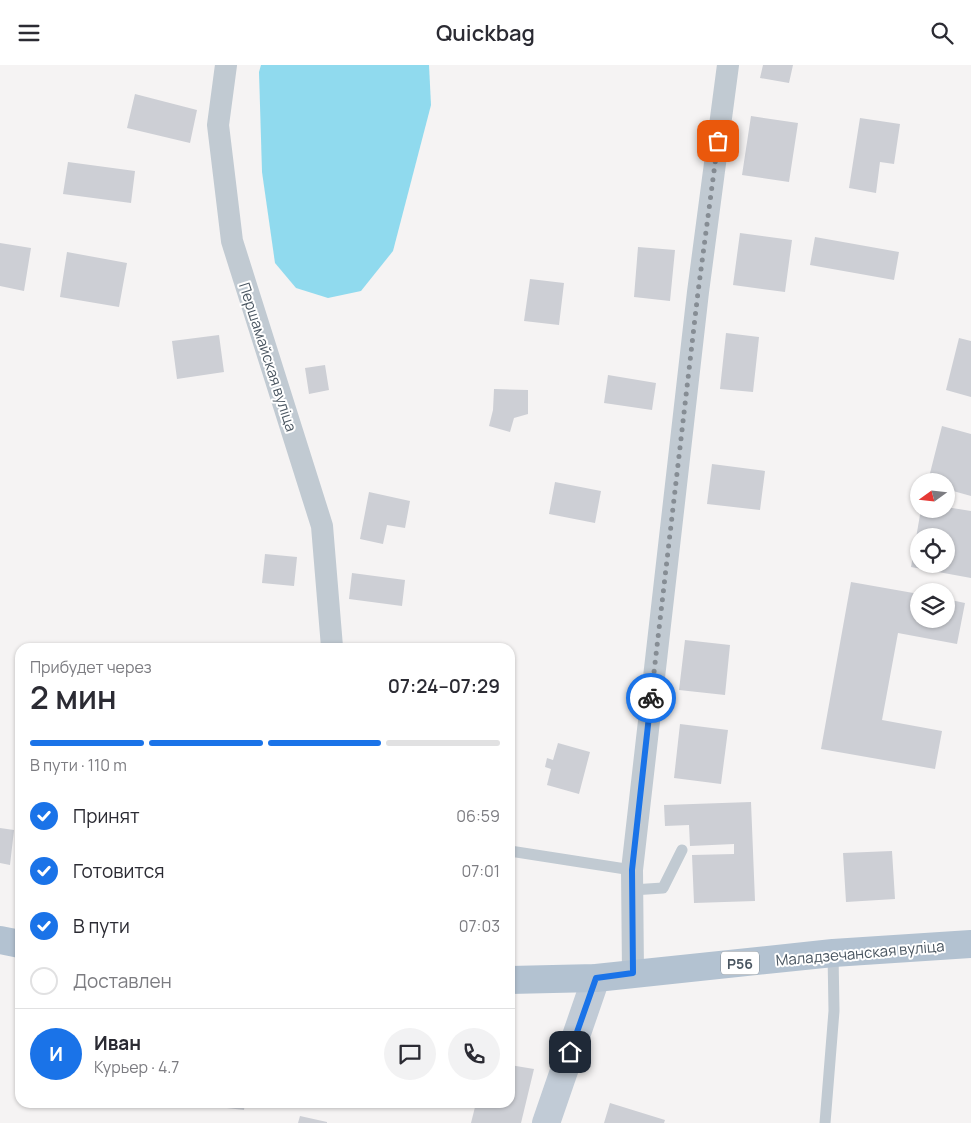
<!DOCTYPE html>
<html lang="ru">
<head>
<meta charset="utf-8">
<style>
	body { margin:0; font-family:Manrope,sans-serif; background:#f2f2f3; color:#2b2b33; height:100vh; display:flex; flex-direction:column; font-size:19px; white-space:nowrap }
	* { box-sizing:border-box; margin:0 }
	p { font-size:16px; color:#7c7c81 }
	.icon { flex:none; width:28px; height:28px; fill:none; stroke:currentColor; stroke-width:2; stroke-linecap:round; stroke-linejoin:round }
	.map { position:relative; flex:1; overflow:hidden }
	.details { position:absolute; left:15px; top:578px; width:500px; height:465px; display:flex; flex-direction:column; background:#fff; border-radius:15px; box-shadow:0 1px 4px #0004 }
	.details>* { flex:none }
	.needle { width:32px; rotate:255deg }
	.buttons { position:absolute; left:910px; top:408px; display:grid; gap:10px }
	.buttons a { display:grid; place-items:center; width:45px; height:45px; border-radius:50%; background:#fff; box-shadow:0 1px 4px #0004; font-size:25px }
	.pin { position:absolute; display:grid; place-items:center; width:42px; height:42px; color:#fff; margin:-21px; border-radius:10px; box-shadow:0 2px 8px #0006 }
	.courier { position:absolute; display:grid; place-items:center; width:50px; height:50px; margin:-25px; border:4px solid #1a73e8; border-radius:50%; background:#fff; color:#222; box-shadow:0 1px 6px #0007 }
	.headline em { font-style:normal; font-weight:600 }
	.headline div { display:flex; flex-direction:column-reverse }
	.headline { display:flex; align-items:center; justify-content:space-between; height:85px; padding:0 15px }
	h1 { font-size:32px; font-weight:600; line-height:38px }
	.bar { display:grid; grid-template-columns:repeat(4,1fr); gap:8px 5px; align-content:center; height:60px; padding:0 15px }
	.bar i { height:6px; border-radius:4px; background:#e1e1e2 }
	.bar .current { background:#1a73e8 }
	.bar p { grid-column:span 4 }
	.line { display:flex; align-items:center; gap:12px; padding:0 15px; border-top:1px solid #e1e1e2 }
	.line div { flex:1 }
	.round { display:grid; place-items:center; flex:none; width:52px; height:52px; border-radius:26px; background:#f2f2f3 }
	ol { padding:0 15px; list-style:none }
	li { display:flex; align-items:center; gap:15px; height:55px }
	li p { margin-inline-start:auto }
	li .icon { padding:5px; border-radius:50%; background:#1a73e8; color:#fff; stroke-width:4 }
	li:last-child { color:#7c7c81 }
	li i { width:28px; height:28px; border:2px solid #e1e1e2; border-radius:50% }
	header { display:flex; justify-content:space-between; align-items:center; height:65px; padding:0 15px; background:#fff; font-size:22px; font-weight:600 }
	.map>svg:first-child { display:block }
</style>
</head>
<body>
<header><svg class="icon" aria-label="menu" viewBox="0 0 24 24"><path d="M4 6h16M4 12h16M4 18h16"/></svg>Quickbag<svg class="icon" aria-label="search" viewBox="0 0 24 24"><circle cx="10" cy="10" r="6"/><path d="M15 15l6 6"/></svg></header>
<div class="map">
<svg width="971" height="1058" viewBox="0 0 971 1058">
	<rect width="100%" height="100%" fill="#f5f3f3"/>
	<path fill="#90daee" d="M261,0h168l2,40 -38,146 -32,40 -33,7 -32,-10 -21,-25 -13,-91 -3,-100z"/>
	<path fill="#cdcfd5" fill-rule="evenodd" d="M763,0h30l-4,18 -29,-5z
		M135,29l62,16 -7,33 -63,-15z
		M751,51l47,7 -9,59 -47,-7z
		M860,53l40,6 -6,40 -14,-2 -4,31 -27,-5z
		M68,97l67,9 -4,32 -68,-9z
		M740,168l52,7 -7,52 -52,-7z
		M815,172l84,15 -5,28 -84,-15z
		M0,178l31,5 -7,43 -24,-5z
		M638,182l37,3 -5,51 -36,-4z
		M67,187l60,11 -8,44 -59,-10z
		M530,214l34,4 -5,42 -35,-4z
		M726,268l33,4 -6,55 -33,-3z
		M219,270l5,37 -47,7 -5,-38z
		M959,273l12,3v56l-25,-7z
		M325,300l4,25 -20,4 -4,-26z
		M608,310l48,8 -4,27 -48,-7z
		M494,324l34,1v24l-14,4 -4,14 -21,-6 4,-16z
		M942,361l29,8v62l-25,-7v-8h-18z
		M712,399l53,7 -5,39 -53,-6z
		M555,417l46,9 -6,32 -46,-9z
		M369,427l41,9 -5,27 -18,-3 -4,19 -23,-5z
		M946,442l25,4v67l-60,-11 10,-58h25zM919,471h27v28h-27z
		M265,489l32,3 -3,29 -32,-3z
		M352,508l53,7 -3,26 -53,-7z
		M851,517l68,12v25h27v-20l19,4 -8,41 -59,-11 -16,87 60,11 -7,38 -114,-20z
		M685,575l45,5 -5,50 -46,-5z
		M680,659l48,6 -7,54 -47,-6z
		M558,678l32,9 -11,42 -32,-9 4,-16 -6,-2 2,-9 6,2z
		M751,737l4,99 -61,2 -2,-48 42,-1v-10l-44,2 -1,-21 -24,1 -1,-21z
		M0,763l14,2 -4,35 -10,-2z
		M892,786l3,48 -49,3 -3,-49z
		M510,1000l24,4 -13,54h-50l5,-20h34z
		M201,1038h44l-1,7 -43,-5z
		M610,1038l55,17 -1,3h-60z
		M300,1051l27,6v1h-29z"/>
	<g fill="none" stroke-linecap="round" stroke-linejoin="round">
		<path stroke="#c1cad2" stroke-width="11" d="M510,786l122,19
			M632,825l31,-2 19,-38
			M825,1058l9,-112 -1,-58"/>
		<path stroke="#c1cad2" stroke-width="22" d="M226,0l-8,60 14,116 90,285 10,121
			M633,908l-1,-103 66,-578 30,-227"/>
		<path stroke="#c1cbd6" stroke-width="28" d="M546,1058l50,-145"/>
		<path stroke="#b3c2d1" stroke-width="28" d="M0,875l20,4
			M510,915l86,-2 237,-25 138,-9"/>
	</g>
	<g fill="none" stroke-linecap="round" stroke-linejoin="round">
		<path stroke="#868d94" stroke-width="5" stroke-dasharray="0 9" d="M651,633l47,-406 20,-151"/>
		<path stroke="#1a73e8" stroke-width="6" d="M570,987l26,-74 37,-5 -1,-103 19,-172"/>
	</g>
	<g text-anchor="middle" dominant-baseline="central" stroke-width="4" stroke-linejoin="round" paint-order="stroke">
		<rect fill="#fff" stroke="#808990" stroke-width="1" x="721" y="886.5" width="38" height="23" rx="4"/>
		<g font-size="14" font-weight="bold" fill="#4a5661">
			<text x="740" y="898">Р56</text>
		</g>
		<g font-size="15" fill="#4a5661" stroke="#fff">
			<text transform="translate(268 292) rotate(72)">Першамайская вуліца</text>
			<text transform="translate(860 888) rotate(-5)">Маладзечанская вуліца</text>
		</g>
	</g>
</svg>
<div class="buttons">
<a><svg class="needle" viewBox="-14 -14 28 28"><path d="M0-13l5 13h-10z" fill="#e53935"/><path d="M0 13l5-13h-10z" fill="#7c7c81"/></svg></a>
<a><svg class="icon" aria-label="locate" viewBox="0 0 24 24"><circle cx="12" cy="12" r="6"/><path d="M12 2v4M12 18v4M2 12h4M18 12h4"/></svg></a>
<a><svg class="icon" aria-label="layers" viewBox="0 0 24 24"><path d="M12 4l9 5-9 5-9-5zM3 14l9 5 9-5"/></svg></a>
</div>
<div class="pin" style="left:718px;top:76px;background:#ea580c"><svg class="icon" aria-label="bag" viewBox="0 0 24 24"><path d="M5 8h14l-1 12H6zM9 8a3 3 0 0 1 6 0"/></svg></div>
<div class="pin" style="left:570px;top:987px;background:#1f2937"><svg class="icon" aria-label="home" viewBox="0 0 24 24"><path d="M3 11l9-7 9 7M6 9v11h12V9"/></svg></div>
<div class="courier" style="left:651px;top:633px"><svg class="icon" aria-label="bike" viewBox="0 0 24 24"><circle cx="6" cy="16" r="4"/><circle cx="18" cy="16" r="4"/><path d="M6 16l4-8h5l3 8M10 8l3 8H6M13 5h3"/></svg></div>
<section class="details">
<div class="headline"><div><h1>2 мин</h1><p>Прибудет через</p></div><em>07:24–07:29</em></div>
<div class="bar"><i class="current"></i><i class="current"></i><i class="current"></i><i></i><p>В пути · 110 m</p></div>
<ol>
<li><svg class="icon" aria-label="check" viewBox="0 0 24 24"><path d="M5 12l5 5 9-10"/></svg>Принят<p>06:59</p></li>
<li><svg class="icon" aria-label="check" viewBox="0 0 24 24"><path d="M5 12l5 5 9-10"/></svg>Готовится<p>07:01</p></li>
<li><svg class="icon" aria-label="check" viewBox="0 0 24 24"><path d="M5 12l5 5 9-10"/></svg>В пути<p>07:03</p></li>
<li><i></i>Доставлен</li>
</ol>
<div class="line" style="height:90px"><b class="round" style="background:#1a73e8;color:#fff">И</b><div><b>Иван</b><p>Курьер · 4.7</p></div><a class="round"><svg class="icon" aria-label="chat" viewBox="0 0 24 24"><path d="M4 5h16v11H9l-5 4z"/></svg></a><a class="round"><svg class="icon" aria-label="phone" viewBox="0 0 24 24"><path d="M5 4h4l2 5-3 2q2 4 5 5l2-3 5 2v4C11 20 4 13 5 4z"/></svg></a></div>
</section>
</div>
</body>
</html>
